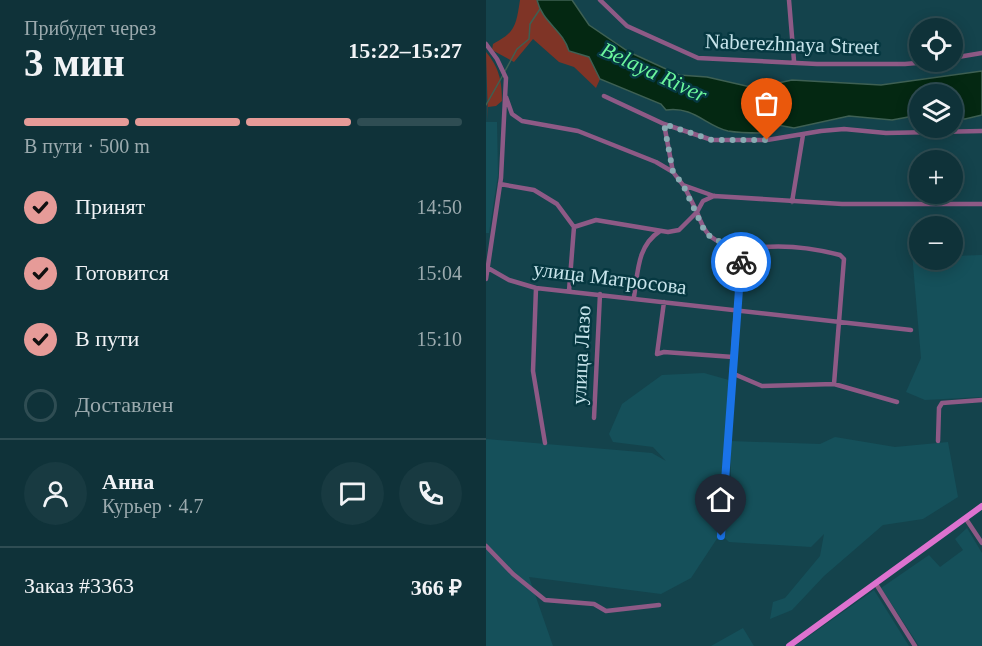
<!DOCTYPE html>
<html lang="ru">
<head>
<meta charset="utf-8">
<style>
	body { margin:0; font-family:Georgia,serif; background:#183a41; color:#f1f3f6; height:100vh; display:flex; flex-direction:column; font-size:22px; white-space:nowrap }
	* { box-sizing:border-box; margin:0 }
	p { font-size:20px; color:#9baaae }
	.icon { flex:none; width:33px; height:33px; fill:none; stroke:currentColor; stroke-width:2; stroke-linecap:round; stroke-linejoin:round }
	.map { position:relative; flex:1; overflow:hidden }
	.side { display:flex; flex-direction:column; background:#0f3239; width:486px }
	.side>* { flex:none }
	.tools { position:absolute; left:423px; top:18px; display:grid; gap:12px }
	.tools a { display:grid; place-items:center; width:54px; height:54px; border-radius:50%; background:#0f3239; box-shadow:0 3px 15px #0003,0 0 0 2px #2f4d53; font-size:30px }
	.pin { position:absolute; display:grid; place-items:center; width:51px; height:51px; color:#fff; margin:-62px -26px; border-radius:50% 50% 50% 0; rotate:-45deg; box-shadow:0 0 6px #0007 }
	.pin .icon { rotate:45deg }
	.courier { position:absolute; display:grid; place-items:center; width:60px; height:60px; margin:-30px; border:4px solid #1a73e8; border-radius:50%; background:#fff; color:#222; box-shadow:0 2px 8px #0007 }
	.summary em { font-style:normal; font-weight:700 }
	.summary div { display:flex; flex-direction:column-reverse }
	.summary { display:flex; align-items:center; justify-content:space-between; height:102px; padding:0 24px }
	h1 { font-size:39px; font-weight:700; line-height:45px }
	.bar { display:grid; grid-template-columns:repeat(4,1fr); gap:9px 6px; align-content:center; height:72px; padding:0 24px }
	.bar i { height:8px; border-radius:4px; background:#2f4d53 }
	.bar .current { background:#e69b98 }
	.bar p { grid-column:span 4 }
	.line { display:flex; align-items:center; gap:15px; padding:0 24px; border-top:2px solid #2f4d53 }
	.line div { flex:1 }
	.round { display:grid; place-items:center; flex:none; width:63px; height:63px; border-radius:32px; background:#183a41 }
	ol { padding:0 24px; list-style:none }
	li { display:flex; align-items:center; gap:18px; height:66px }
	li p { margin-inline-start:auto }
	li .icon { padding:6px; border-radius:50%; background:#e69b98; color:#111; stroke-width:4 }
	li:last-child { color:#9baaae }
	li i { width:33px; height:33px; border:3px solid #2f4d53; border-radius:50% }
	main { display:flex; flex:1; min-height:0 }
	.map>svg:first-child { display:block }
</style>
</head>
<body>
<main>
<section class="side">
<div class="summary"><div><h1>3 мин</h1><p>Прибудет через</p></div><em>15:22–15:27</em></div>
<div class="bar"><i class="current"></i><i class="current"></i><i class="current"></i><i></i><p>В пути · 500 m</p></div>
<ol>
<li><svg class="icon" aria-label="check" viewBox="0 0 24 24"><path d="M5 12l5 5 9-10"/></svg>Принят<p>14:50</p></li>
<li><svg class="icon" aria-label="check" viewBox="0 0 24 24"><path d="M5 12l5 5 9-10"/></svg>Готовится<p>15:04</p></li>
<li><svg class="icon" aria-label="check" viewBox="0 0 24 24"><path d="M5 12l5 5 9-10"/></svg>В пути<p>15:10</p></li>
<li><i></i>Доставлен</li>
</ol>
<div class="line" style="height:108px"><a class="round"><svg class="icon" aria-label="person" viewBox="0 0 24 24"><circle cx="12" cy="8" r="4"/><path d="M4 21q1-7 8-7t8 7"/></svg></a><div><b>Анна</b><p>Курьер · 4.7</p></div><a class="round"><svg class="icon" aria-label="chat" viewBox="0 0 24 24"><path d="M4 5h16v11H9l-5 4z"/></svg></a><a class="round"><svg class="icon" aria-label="phone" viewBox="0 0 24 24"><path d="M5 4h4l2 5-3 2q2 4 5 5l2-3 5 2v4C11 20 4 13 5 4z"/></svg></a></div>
<div class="line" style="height:78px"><div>Заказ #3363</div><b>366 ₽</b></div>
</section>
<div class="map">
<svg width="496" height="646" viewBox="0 0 496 646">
	<rect width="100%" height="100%" fill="#14434c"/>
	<path fill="#15505a" d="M0,122h11l1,53 -9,58h-3z
		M431,243h2l1,17h32l1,-4 29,-1v142l-57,3 -19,-8 15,-34 -9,-105 5,-1z
		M218,373l25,7 -11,157 -27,41 -30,16 -132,-17 24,69h-67v-207l166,14 14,8 -13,-14 -40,-5 -4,-8 13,-30 40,-29z
		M349,437l60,10 53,-5 10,55 -35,22 -40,6 -59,51 -32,34 -22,9 3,-17 12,-4 35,-42 4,-22 -13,13 -82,-5 -4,-4 6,-61 -1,-36 90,3z
		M481,528l15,25v93h-63l-38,-58 48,-33 11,12 23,-17 -8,-11z
		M388,590l35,56h-114z
		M257,628l11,18h-43z"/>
	<path fill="#7f3426" d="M34,0h17c5,22 26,30 32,51l20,6 11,22 -4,9 -22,-21 -15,-5 -26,-23 -19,23 -22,-12 1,-6c23,-12 23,-19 27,-44z
		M0,52c13,15 16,29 16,49l-6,5 -8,1v14z"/>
	<path fill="#042812" stroke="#3e6053" stroke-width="1.5" d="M51,0h35l17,25 40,27 50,23 28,2 48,11 37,-8 89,5 101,-14v44l-17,4 -12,-1 -1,-24h-32l-1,21 -27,5 -43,-4 -55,12 -22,-4 -10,9c-11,0 -23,0 -34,-2 -22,-5 -34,-25 -62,-21l-5,-6 -61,-25 -11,-22 -20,-6c-6,-21 -27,-29 -32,-51z"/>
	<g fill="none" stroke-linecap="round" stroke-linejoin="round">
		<path stroke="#3e6053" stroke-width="1.5" d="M19,71l12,-22 12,-10 1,-15 10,-15
			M0,105l17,-30"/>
		<path stroke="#8e5a86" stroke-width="4.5" d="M114,0l27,26 71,32 119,6h88l23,-2
			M303,0l5,61
			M0,44l11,15 9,19 -5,100 -15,101
			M466,58l30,-5
			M118,96l60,28 48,16h55l54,-9 23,-2 42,4 96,-2
			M20,97l6,17 10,7 56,10 78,31 17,10 10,13 31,11 128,8h140
			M178,124l9,48
			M14,184l34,6 23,14 17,23 22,-7 72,12 11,-2 18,-18 -13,-26
			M228,196l-11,5 -6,11c10,28 15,26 40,39 35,-8 69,-5 103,4l4,4 -10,125
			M306,202l11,-67
			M2,268l21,12 27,8 375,42
			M50,288l-3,83 12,72
			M83,291l5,-64
			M148,297c4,-25 3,-51 26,-66
			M178,302l-7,52 7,-2 69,5
			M248,374l28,12 72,-2 63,18
			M108,418l6,-124
			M452,441l1,-33 3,-5 40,-3
			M480,519l16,24
			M235,536l15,-227 5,-36 -4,-22
			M0,546l27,28 32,26 49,4 12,7 53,-6
			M390,584l39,62"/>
		<path stroke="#dd72cf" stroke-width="6" d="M303,646l193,-140"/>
	</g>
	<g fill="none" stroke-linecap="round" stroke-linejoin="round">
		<path stroke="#88acb3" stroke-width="6" stroke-dasharray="0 10.8" d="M255,262l-4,-11 -31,-17 -23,-49 -10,-13 -9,-48 48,16h55"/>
		<path stroke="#1a73e8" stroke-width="8" d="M235,536l20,-274"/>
	</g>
	<g text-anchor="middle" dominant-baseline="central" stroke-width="5" stroke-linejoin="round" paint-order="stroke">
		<g font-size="21" fill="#c7e4eb" stroke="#063841">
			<text transform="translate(306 44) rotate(2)">Naberezhnaya Street</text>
			<text transform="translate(124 278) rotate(7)">улица Матросова</text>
			<text transform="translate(95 355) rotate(-87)">улица Лазо</text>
		</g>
		<g font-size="22" font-style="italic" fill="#6bf69c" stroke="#063841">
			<text transform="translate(168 72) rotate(25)">Belaya River</text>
		</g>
	</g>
</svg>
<div class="tools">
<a><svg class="icon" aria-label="locate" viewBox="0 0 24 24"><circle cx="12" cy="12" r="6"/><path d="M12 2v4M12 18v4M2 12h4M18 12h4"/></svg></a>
<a><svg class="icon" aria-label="layers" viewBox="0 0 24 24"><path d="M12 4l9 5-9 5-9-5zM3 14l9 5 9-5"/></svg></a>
<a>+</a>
<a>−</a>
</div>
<div class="pin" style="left:281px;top:140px;background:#ea580c"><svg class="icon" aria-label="bag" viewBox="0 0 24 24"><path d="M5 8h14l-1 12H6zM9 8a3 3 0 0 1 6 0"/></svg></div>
<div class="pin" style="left:235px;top:536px;background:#1f2937"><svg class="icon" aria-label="home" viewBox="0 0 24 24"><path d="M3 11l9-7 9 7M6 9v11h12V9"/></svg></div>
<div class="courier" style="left:255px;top:262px"><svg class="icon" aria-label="bike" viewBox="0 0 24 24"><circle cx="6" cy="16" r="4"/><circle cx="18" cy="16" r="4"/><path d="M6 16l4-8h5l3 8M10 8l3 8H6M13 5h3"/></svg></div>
</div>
</main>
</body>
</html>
